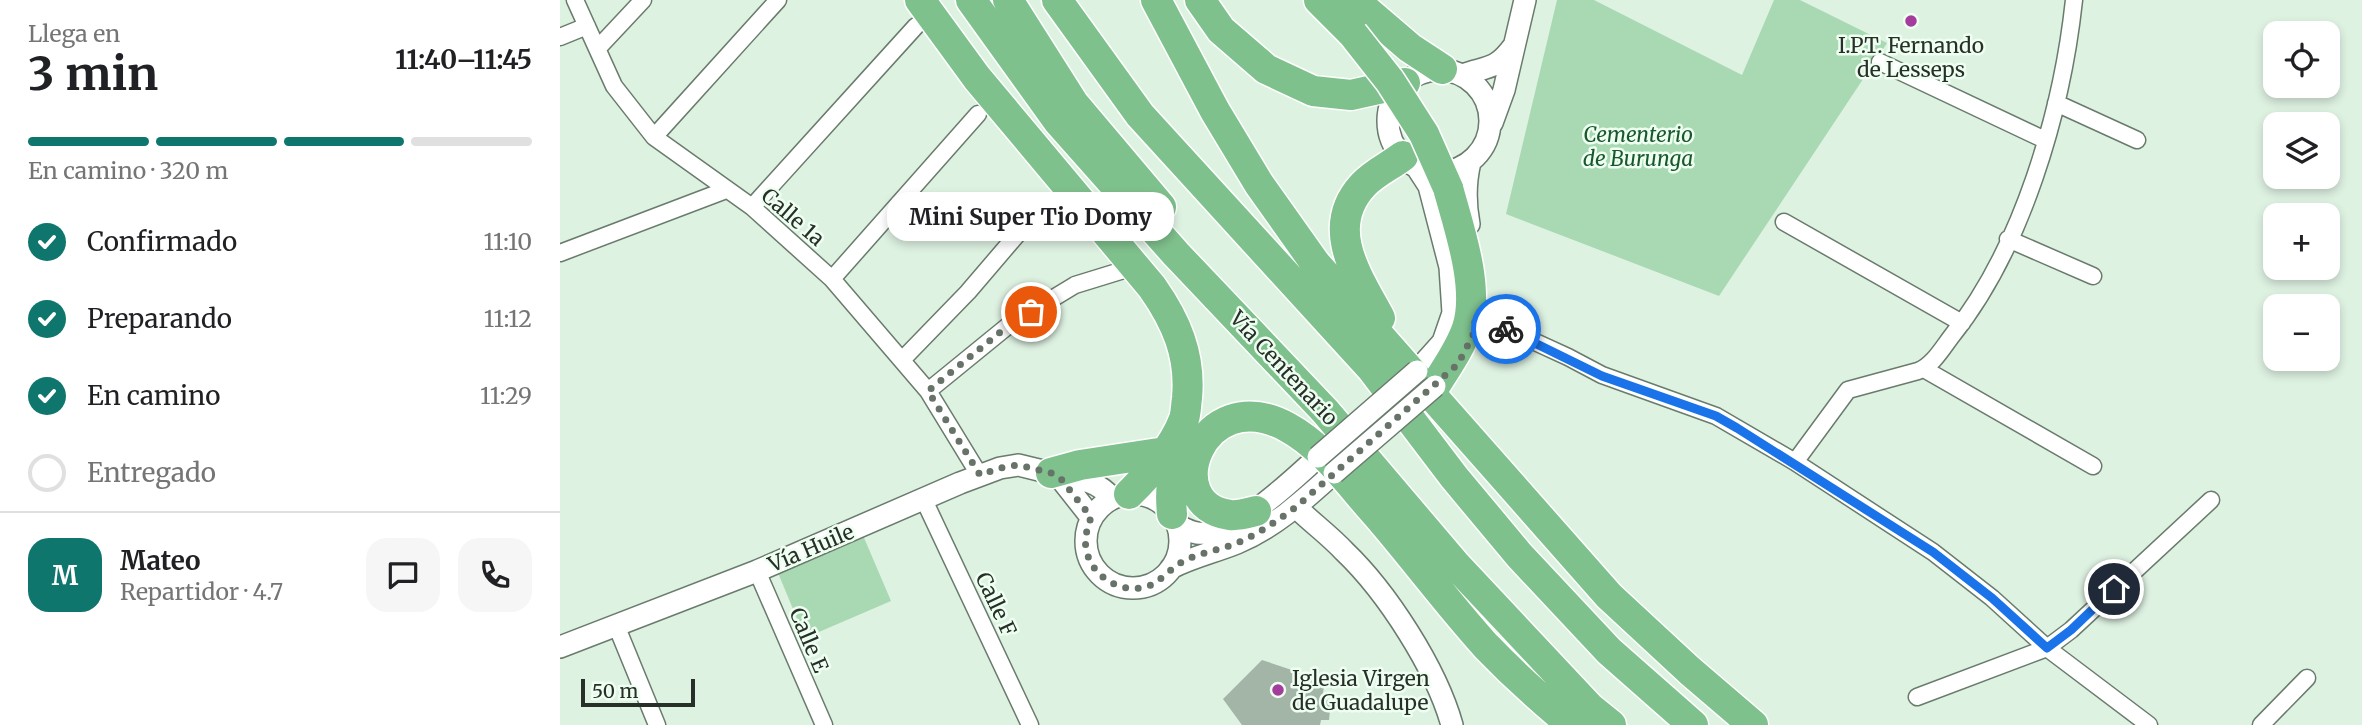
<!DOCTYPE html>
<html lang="es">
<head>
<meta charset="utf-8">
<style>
	body { margin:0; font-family:Merriweather,serif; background:#f6f6f6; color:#202124; height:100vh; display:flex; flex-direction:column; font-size:26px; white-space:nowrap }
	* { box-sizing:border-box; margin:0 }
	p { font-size:23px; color:#757577 }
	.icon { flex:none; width:38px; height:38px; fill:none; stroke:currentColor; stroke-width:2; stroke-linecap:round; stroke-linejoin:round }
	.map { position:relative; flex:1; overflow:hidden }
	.sheet { display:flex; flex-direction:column; background:#fff; width:560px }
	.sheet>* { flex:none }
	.fabs { position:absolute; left:1703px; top:21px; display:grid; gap:14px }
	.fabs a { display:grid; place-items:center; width:77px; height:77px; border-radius:14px; background:#fff; box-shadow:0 4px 10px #0003; font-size:35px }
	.scale { position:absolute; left:21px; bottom:18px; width:114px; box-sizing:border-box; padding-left:7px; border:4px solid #272f28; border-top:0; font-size:19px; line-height:24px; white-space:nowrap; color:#272f28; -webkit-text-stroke:5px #eefff1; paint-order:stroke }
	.pin { position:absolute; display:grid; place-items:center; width:60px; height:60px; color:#fff; margin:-30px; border:4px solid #fff; border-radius:50%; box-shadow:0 2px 7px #0007 }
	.courier { position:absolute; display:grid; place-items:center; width:70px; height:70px; margin:-35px; border:5px solid #1a73e8; border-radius:50%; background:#fff; color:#222; box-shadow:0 2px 9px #0007 }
	.bubble { position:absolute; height:49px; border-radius:21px; background:#fff; box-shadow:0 4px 10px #0003; font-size:23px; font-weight:700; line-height:49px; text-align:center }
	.headline em { font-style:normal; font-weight:700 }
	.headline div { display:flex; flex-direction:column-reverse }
	.headline { display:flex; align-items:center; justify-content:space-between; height:119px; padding:0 28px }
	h1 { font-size:46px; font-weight:700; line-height:52px }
	.bar { display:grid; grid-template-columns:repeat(4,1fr); gap:10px 7px; align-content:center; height:84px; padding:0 28px }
	.bar i { height:9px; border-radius:5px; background:#e0e0e0 }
	.bar .current { background:#0f766e }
	.bar p { grid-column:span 4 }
	.line { display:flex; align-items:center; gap:18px; padding:0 28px; border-top:2px solid #e0e0e0 }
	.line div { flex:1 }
	.round { display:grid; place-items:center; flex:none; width:74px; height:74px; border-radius:21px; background:#f6f6f6 }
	ol { padding:0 28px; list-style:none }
	li { display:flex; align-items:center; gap:21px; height:77px }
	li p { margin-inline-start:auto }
	li .icon { padding:7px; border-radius:50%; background:#0f766e; color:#fff; stroke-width:4 }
	li:last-child { color:#757577 }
	li i { width:38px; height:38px; border:4px solid #e0e0e0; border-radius:50% }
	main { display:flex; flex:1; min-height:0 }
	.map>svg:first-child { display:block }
</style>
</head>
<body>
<main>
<section class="sheet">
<div class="headline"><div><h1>3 min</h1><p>Llega en</p></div><em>11:40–11:45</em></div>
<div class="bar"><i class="current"></i><i class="current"></i><i class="current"></i><i></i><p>En camino · 320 m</p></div>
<ol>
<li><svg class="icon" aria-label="check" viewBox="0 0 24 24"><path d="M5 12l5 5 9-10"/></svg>Confirmado<p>11:10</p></li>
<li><svg class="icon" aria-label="check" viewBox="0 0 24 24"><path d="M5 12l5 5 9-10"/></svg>Preparando<p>11:12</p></li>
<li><svg class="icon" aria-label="check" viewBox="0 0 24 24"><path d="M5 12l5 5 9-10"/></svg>En camino<p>11:29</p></li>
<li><i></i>Entregado</li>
</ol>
<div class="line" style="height:126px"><b class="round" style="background:#0f766e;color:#fff">M</b><div><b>Mateo</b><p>Repartidor · 4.7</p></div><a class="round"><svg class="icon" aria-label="chat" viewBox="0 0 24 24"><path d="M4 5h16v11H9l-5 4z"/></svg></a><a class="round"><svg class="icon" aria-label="phone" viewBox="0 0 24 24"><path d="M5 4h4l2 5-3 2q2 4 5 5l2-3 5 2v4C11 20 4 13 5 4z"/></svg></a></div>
</section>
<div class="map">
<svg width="1802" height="725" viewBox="0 0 1802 725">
	<rect width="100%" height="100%" fill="#def2e2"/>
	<path fill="#a8d9b2" d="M997,0h37l148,75 32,-75h26l87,43 -168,253 -213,-82z
		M302,533l29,68 -86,37 -29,-70z"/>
	<path fill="#a2b5a6" d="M702,660l63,21 -3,18 9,2 -2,19h-8l-1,5h-78l-19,-26z"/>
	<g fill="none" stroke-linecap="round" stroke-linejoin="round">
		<defs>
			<path id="minor" d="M15,0l39,86 40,51 98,70 80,72 96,112 52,85
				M0,37l27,-11
				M38,48l45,-48
				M1320,62l165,78
				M1496,103l81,37
				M94,137l124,-137
				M192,207l164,-181
				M1224,222l178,101
				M1448,239l85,37
				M0,253l166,-63
				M272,279l146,-165
				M916,315l92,42 34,18 114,41 79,46 138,90 59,46 55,50 102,77
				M342,360l66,-68 53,-62 35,-27
				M1364,369l169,97
				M368,391l81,-66 66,-40 52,-16
				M1235,462l53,-72 70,-19c14,-5 24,-22 33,-34 71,-88 111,-225 123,-337
				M364,500l106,225
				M197,571l67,154
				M56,625l41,100
				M1357,697l130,-49 24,-18 140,-130
				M1701,725l46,-47"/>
			<path id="tertiary" d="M828 121a51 51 0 1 1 102 0a51 51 0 1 1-102 0Z
				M902,75c26,-9 34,-5 51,-28
				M932,123l12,-33 21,-90
				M856,166l13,20 21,81 3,46 -10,29 -26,29
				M909,224c-4,-21 -4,-41 1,-62
				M501,479c21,-2 37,3 51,19
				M526 541a47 47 0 1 1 94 0a47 47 0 1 1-94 0Z
				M736,507c15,15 33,28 48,44 43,41 92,117 108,174
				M617,525c6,3 13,7 20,8 37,5 95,-53 121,-76
				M611,568c21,-11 44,-16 66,-25 38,-16 67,-43 97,-70
				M0,647l197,-76 203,-88 40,-15 18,-3 33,8 10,6 30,38"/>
			<path id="motorway" d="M360,0l57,78 175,209c24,34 39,68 35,111 -1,7 -1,15 -3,21 -11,29 -34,54 -55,75
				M411,0l87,121 118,133 149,157 130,153 135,144 21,17
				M448,0l66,104 87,103
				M497,0l83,115 232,254 82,108 65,78 90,96 84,74
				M596,0l59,111 44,73 56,79 294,333 81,75 63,54
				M640,0l21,30 45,39 47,22 38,4 54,-12
				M759,0l34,34
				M794,0l56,48 32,21
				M820,318c-22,-41 -57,-90 -17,-133 11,-12 27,-19 40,-29
				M875,386c11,-18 25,-37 32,-58 13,-40 -8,-100 -19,-140
				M491,473l29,-8 85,-13
				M696,511c-8,2 -18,5 -26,4 -73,-9 -30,-135 57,-88 37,20 62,57 90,88 37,43 71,89 109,131 25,26 58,56 86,79
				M612,514c-2,-21 -2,-38 11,-56l12,-1"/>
		</defs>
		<use href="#minor" stroke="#697b6c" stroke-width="19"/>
		<use href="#tertiary" stroke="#697b6c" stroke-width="24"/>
		<use href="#motorway" stroke="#fff" stroke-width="33"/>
		<use href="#minor" stroke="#fff" stroke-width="16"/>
		<use href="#tertiary" stroke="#fff" stroke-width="21"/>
		<use href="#motorway" stroke="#7fc18d" stroke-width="30"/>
		<defs>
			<path id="tertiary-bridge" d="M758,457l99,-86
				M774,473l101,-87"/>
			<path id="motorway-bridge" d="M793,34l37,47 34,53 24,54"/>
		</defs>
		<use href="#tertiary-bridge" stroke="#697b6c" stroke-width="24" stroke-linecap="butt"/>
		<use href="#motorway-bridge" stroke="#fff" stroke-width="33" stroke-linecap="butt"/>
		<use href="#tertiary-bridge" stroke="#fff" stroke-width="21"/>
		<use href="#motorway-bridge" stroke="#7fc18d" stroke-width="30"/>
	</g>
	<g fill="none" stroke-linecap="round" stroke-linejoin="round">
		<path stroke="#677369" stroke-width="7" stroke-dasharray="0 12.6" d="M471,312l-22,13 -81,66 52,84 20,-7 18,-3 33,8 10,6 30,38c-3,10 -7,20 -5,31 4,27 33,46 60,39 15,-5 25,-20 40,-27 16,-8 34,-10 51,-17 21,-9 40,-22 59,-36l162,-143 15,-29 3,-20 30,14"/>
		<path stroke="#1a73e8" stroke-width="9" d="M946,329l96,47 114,40 21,12 196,124 59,46 55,50 24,-18 43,-41"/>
	</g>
	<g fill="#a43c9e" stroke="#eefff1" stroke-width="2.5">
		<circle cx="1351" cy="21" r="7"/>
		<circle cx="718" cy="690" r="7"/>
	</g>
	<g text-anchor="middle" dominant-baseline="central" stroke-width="5" stroke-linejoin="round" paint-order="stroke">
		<g font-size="21" fill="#272f28" stroke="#eefff1">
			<text x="1351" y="45">I.P.T. Fernando<tspan x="1351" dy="24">de Lesseps</tspan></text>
			<text x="732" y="678" text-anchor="start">Iglesia Virgen<tspan x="732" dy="24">de Guadalupe</tspan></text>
		</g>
		<g font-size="21" font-style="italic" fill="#19582d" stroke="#eefff1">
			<text x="1078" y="134">Cementerio<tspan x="1078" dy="24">de Burunga</tspan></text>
		</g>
		<g font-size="21" fill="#272f28" stroke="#eefff1">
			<text transform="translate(233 217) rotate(41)">Calle 1a</text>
			<text transform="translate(724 368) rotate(47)">Vía Centenario</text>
			<text transform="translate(251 548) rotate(-23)">Vía Huile</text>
			<text transform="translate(436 604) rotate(65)">Calle F</text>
			<text transform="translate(249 640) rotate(67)">Calle E</text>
		</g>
	</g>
</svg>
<div class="fabs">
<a><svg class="icon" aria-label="locate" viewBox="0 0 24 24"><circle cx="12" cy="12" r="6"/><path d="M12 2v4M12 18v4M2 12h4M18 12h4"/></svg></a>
<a><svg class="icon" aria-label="layers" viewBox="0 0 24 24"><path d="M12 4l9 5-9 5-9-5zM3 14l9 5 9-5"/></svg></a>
<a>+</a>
<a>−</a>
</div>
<div class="scale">50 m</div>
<div class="pin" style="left:471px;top:312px;background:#ea580c"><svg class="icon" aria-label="bag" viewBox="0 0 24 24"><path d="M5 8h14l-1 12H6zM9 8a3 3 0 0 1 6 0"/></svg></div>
<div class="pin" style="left:1554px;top:589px;background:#1f2937"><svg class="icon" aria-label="home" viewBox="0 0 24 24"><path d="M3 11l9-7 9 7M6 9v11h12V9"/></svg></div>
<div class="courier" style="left:946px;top:329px"><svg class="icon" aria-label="bike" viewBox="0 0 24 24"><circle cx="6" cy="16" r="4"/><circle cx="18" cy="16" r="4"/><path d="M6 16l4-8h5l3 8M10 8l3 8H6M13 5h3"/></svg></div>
<div class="bubble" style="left:327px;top:192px;width:287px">Mini Super Tio Domy</div>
</div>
</main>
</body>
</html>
